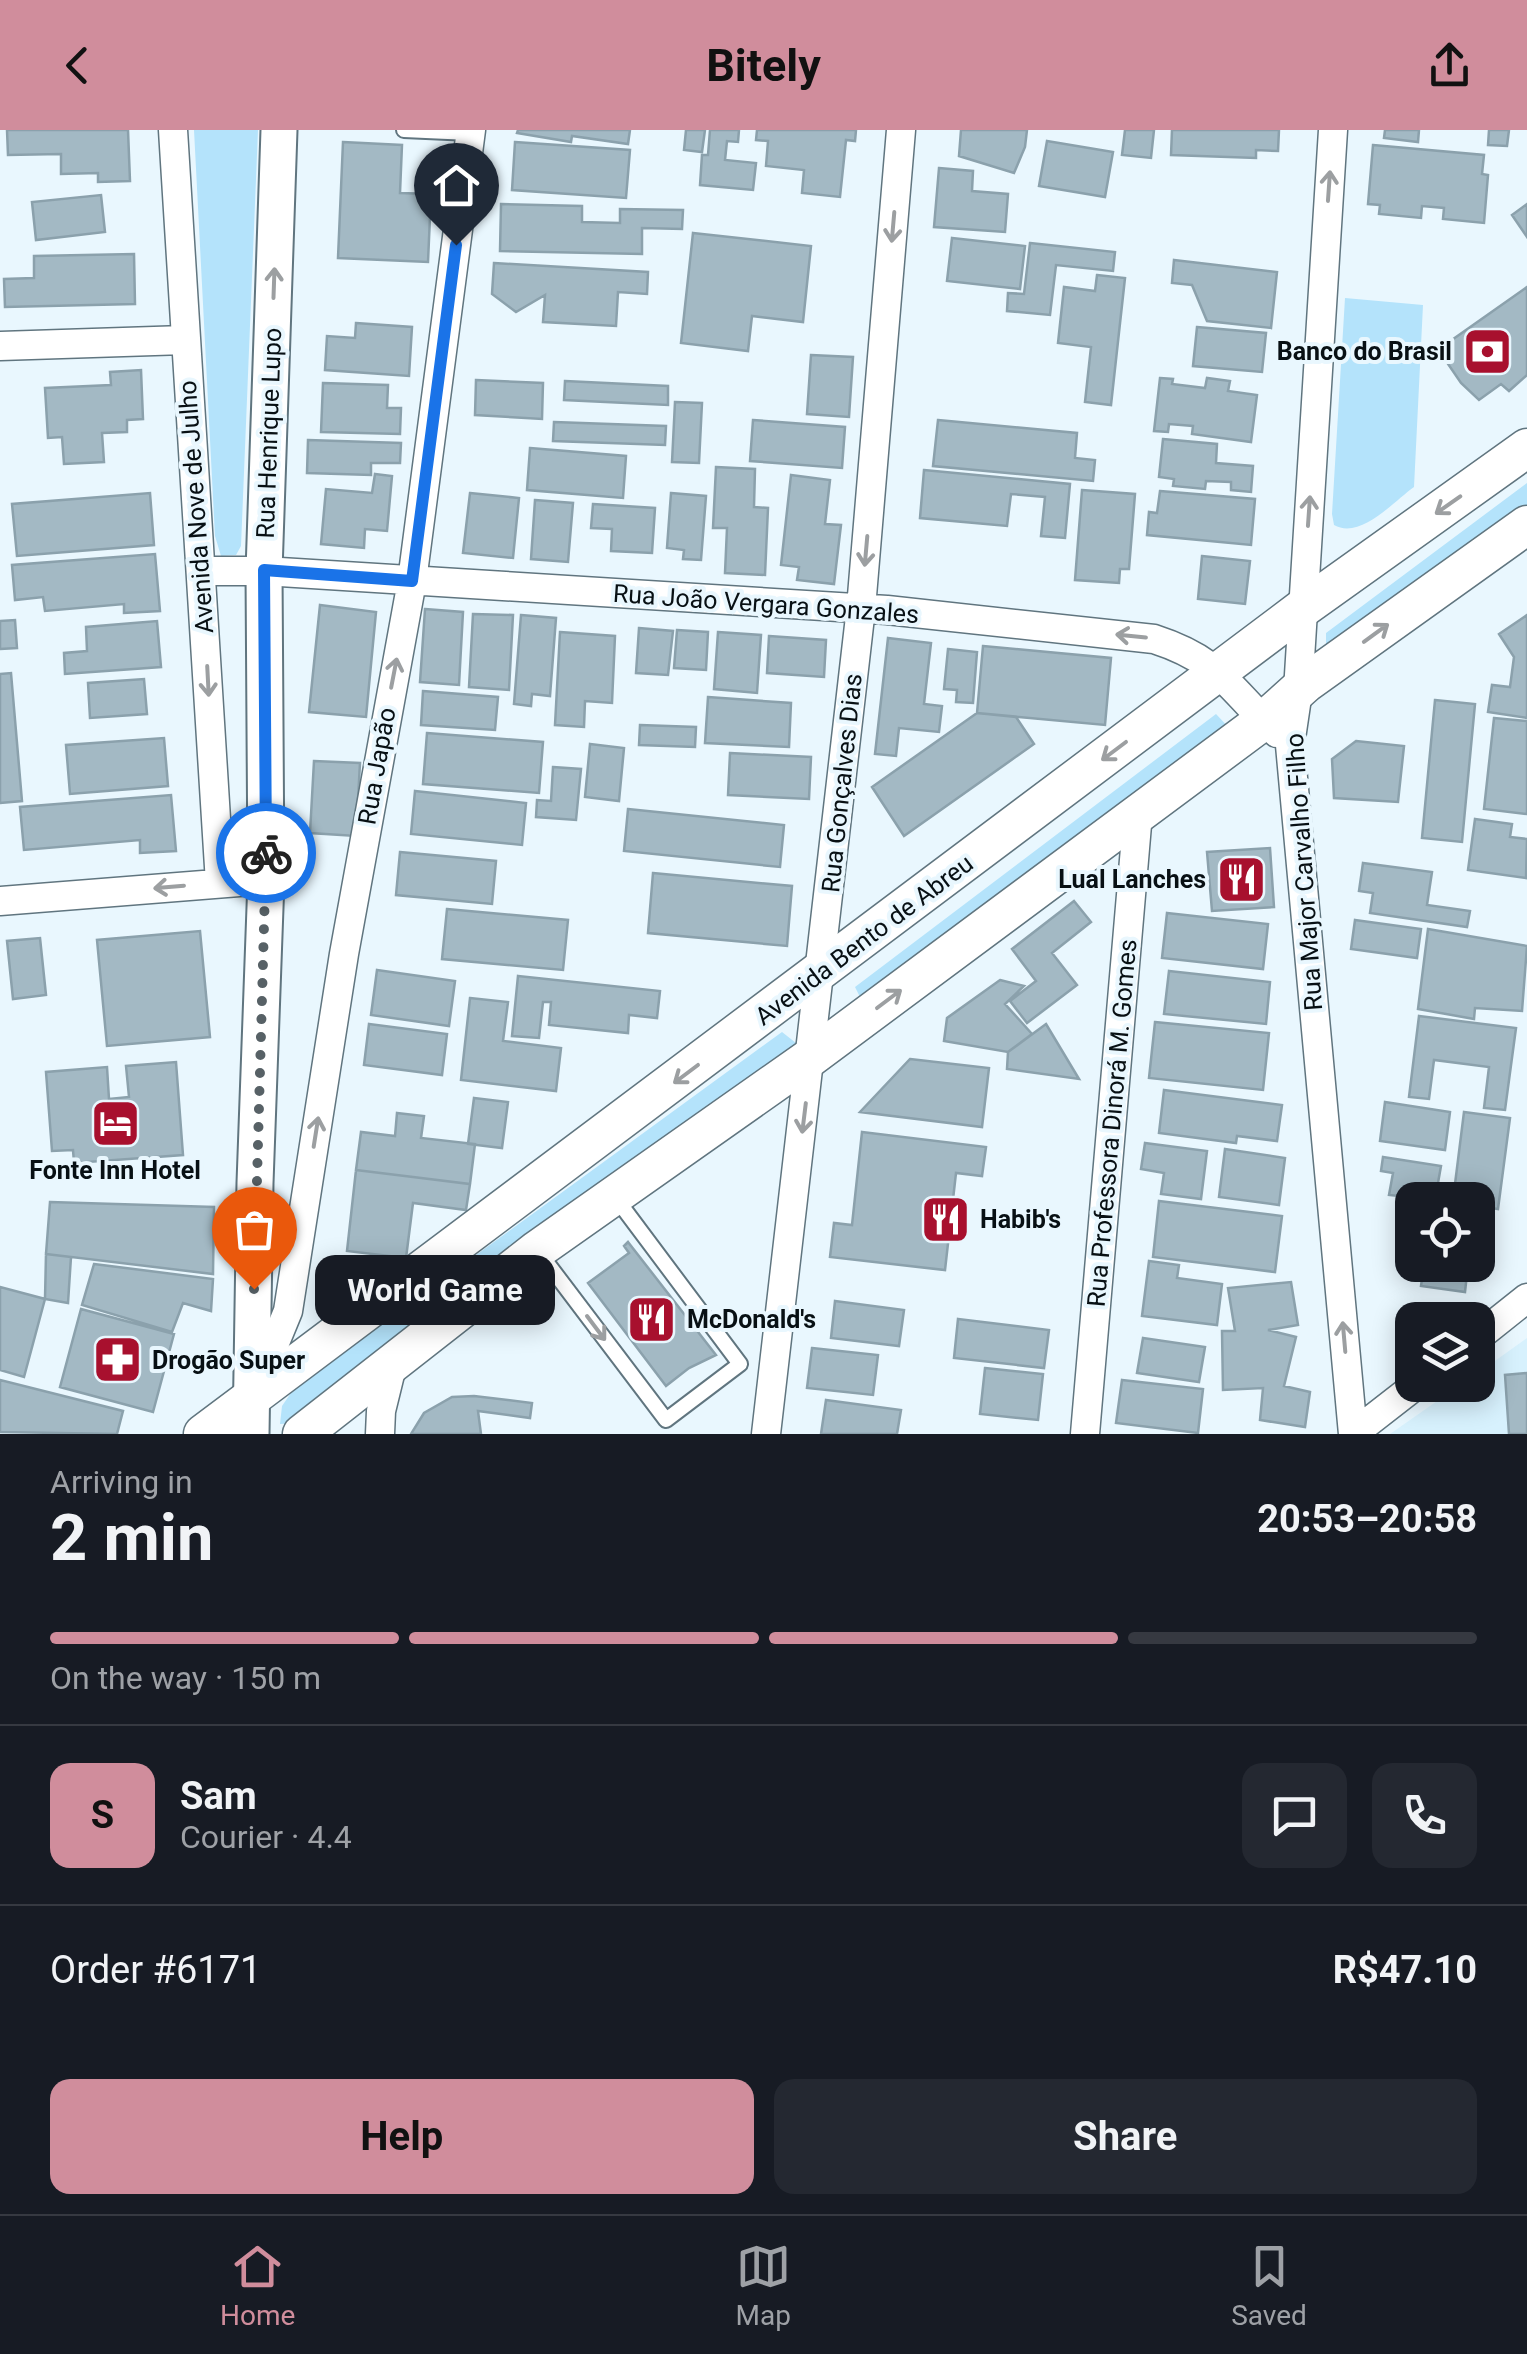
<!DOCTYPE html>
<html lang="en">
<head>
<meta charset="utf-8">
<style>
	body { margin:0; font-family:Roboto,sans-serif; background:#242831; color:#f1f3f6; height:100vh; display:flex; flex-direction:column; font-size:38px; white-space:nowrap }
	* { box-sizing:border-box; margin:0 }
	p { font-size:32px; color:#9ea1a6 }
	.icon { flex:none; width:55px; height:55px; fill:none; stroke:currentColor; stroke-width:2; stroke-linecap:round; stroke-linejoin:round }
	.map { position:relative; height:1304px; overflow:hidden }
	.details { display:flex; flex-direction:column; background:#171b24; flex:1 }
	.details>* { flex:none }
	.fabs { position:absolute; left:1395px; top:1052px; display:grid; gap:20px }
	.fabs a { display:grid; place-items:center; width:100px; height:100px; border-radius:20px; background:#171b24; box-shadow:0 5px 25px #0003; font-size:50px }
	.pin { position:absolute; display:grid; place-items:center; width:85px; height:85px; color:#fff; margin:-102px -42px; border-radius:50% 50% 50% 0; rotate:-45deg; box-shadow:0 0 10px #0007 }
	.pin .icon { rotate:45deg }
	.courier { position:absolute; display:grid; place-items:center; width:100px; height:100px; margin:-50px; border:8px solid #1a73e8; border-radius:50%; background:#fff; color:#222; box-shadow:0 2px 12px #0007 }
	.bubble { position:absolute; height:70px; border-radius:20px; background:#171b24; box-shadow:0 5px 25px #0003; font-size:32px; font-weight:700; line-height:70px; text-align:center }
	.headline em { font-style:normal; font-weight:700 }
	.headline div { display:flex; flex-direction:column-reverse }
	.headline { display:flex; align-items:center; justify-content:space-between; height:170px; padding:0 50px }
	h1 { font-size:65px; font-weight:700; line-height:75px }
	.bar { display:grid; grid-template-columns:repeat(4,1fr); gap:15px 10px; align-content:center; height:120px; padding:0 50px }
	.bar i { height:12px; border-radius:8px; background:#363941 }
	.bar .current { background:#d08d9c }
	.bar p { grid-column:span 4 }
	.line { display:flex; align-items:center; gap:25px; padding:0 50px; border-top:2px solid #363941 }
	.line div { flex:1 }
	.round { display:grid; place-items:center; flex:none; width:105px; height:105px; border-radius:20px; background:#242831 }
	.button { display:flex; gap:20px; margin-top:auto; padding:20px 50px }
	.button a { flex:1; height:115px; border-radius:20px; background:#d08d9c; color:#111; font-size:40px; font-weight:700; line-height:115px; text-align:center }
	.button a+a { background:#242831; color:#f1f3f6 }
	header { display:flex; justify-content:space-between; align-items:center; height:130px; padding:0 50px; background:#d08d9c; color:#111; font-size:45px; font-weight:700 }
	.tabs { display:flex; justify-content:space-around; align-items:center; height:140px; border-top:2px solid #363941; background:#171b24; font-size:28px; color:#9ea1a6 }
	.tabs a { display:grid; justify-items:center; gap:5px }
	.tabs .current { color:#d08d9c }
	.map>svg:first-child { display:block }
</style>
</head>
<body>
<header><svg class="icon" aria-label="back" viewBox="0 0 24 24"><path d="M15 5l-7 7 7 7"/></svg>Bitely<svg class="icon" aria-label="share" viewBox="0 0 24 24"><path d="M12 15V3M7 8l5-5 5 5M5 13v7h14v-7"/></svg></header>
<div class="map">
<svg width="1527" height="1304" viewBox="0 0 1527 1304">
	<rect width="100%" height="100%" fill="#e9f7fe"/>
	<path fill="#d7f1fd" d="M1527,1208v96h-137l70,-49h18v-12z"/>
	<path fill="#b4e3fb" d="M194,0h64l-17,416 -5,9 -15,1 -6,-20z
		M1345,168l78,7 -9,182c-21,15 -54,53 -80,38l-2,-11z
		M1527,353v30l-201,139v-19z
		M1216,584l15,16 -367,275 -9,-18z
		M782,902l14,11 -8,15 -491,365 -17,1 2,-18 13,-19z"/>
	<path fill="#a3b9c4" stroke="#8ba1ac" stroke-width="2.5" d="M7,0h121l2,51 -32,1v-9l-37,1v-20l-53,1z
		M518,0h112l-2,14 -56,-8 -1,6 -54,-9z
		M686,0h19l-3,22 -18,-2z
		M710,0h29l-1,12 -11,-1 -2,19 31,3 -3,27 -53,-5 2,-30h6z
		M757,0h99l-1,11 -9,-1 -6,57 -38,-4 2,-23 -38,-4 2,-25 -12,-1z
		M961,0h66l-2,17 -11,26 -55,-17z
		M1125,0h29l-3,28 -29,-3z
		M1172,0h107l-1,21 -22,-1v8l-85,-3z
		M1385,0h34l-1,12 -34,-4z
		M1489,0h20l-2,16 -19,-1z
		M1047,11l66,11 -8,45 -66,-11z
		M343,12l59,3 -2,48 31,1 -3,68 -90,-4z
		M515,12l115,8 -4,48 -114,-8z
		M1373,15l111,10 -2,19 6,1 -4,48 -41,-4 1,-11 -22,-2 -1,12 -42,-4 1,-9 -12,-1z
		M939,38l34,3 -1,20 36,3 -3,38 -71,-5z
		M101,65l4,37 -69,8 -4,-38z
		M501,74l81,2v16l38,1v-14l63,1 -1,19 -40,-1v26l-142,-3z
		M1527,74v33l-15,-22z
		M693,103l118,13 -8,76 -51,-6 -4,35 -67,-8z
		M952,108l73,8 -5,43 -73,-8z
		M1030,113l85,9 -2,19 -57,-6 -6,50 -43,-4 1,-18 16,1z
		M134,124l1,50 -130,3 -1,-28 30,-1v-22z
		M1174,130l103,12 -6,56 -64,-7 -15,-36 -20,-2z
		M494,133l154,9 -1,22 -29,-2 -2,34 -73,-4 2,-27 -29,17 -24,-18z
		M1097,145l28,3 -14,127 -26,-3 6,-55 -33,-4 6,-56 31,4z
		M1527,157v88l-18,16 -8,-7 -22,16 -18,-17 -15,-22 3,-19z
		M356,193l56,4 -3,49 -84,-6 2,-34 28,2z
		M1197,197l69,6 -4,39 -69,-6z
		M811,225l42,2 -4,60 -42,-3z
		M141,240l2,49 -16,1v12l-25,1 2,29 -40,2 -2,-27 -14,1 -3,-50 66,-3 -1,-13z
		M1160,248l13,1 -1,5 33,4 2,-10 23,3 -2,10 29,4 -6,47 -59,-8 1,-8 -24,-2 -1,8 -14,-1z
		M476,250l67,3 -1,36 -67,-4z
		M565,251l103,5v19l-104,-5z
		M323,253l65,2 -1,23h14l-1,26 -79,-2z
		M675,272l27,1 -3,60 -27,-1z
		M753,290l92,7 -3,41 -92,-7z
		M938,290l139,13 -2,25 20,2 -2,21 -160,-15z
		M554,292l112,4 -1,19 -112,-4z
		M1163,309l54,5 -1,19 37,3 -2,26 -20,-2v-8l-25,-1 -1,8 -32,-3 1,-7 -15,-2z
		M308,310l93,3 -1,20h-29v12l-64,-2z
		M530,318l96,8 -3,42 -96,-8z
		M716,337l39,2 -1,38 14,1 -3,67 -40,-2 2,-45h-14z
		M924,340l146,14 -5,54 -24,-2 4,-39 -34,-3 -4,32 -87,-8z
		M375,344l17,2 -5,55 -22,-2 -1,19 -43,-4 5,-55 46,4z
		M791,345l39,5 -5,44 16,1 -7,59 -37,-4 2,-13 -18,-2z
		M1082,360l53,4 -6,75h-9l-1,14 -44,-3z
		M1160,361l95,8 -4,46 -104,-10 2,-23 8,1z
		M150,363l4,52 -137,11 -5,-52z
		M470,363l49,5 -6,60 -50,-5z
		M671,363l35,3 -5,64 -18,-1 1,-9 -17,-2z
		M535,370l38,3 -5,59 -37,-3z
		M593,374l62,4 -3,45 -41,-2 1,-22 -21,-1z
		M155,424l5,57 -36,2v-9l-79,7 -2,-14 -28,3 -3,-35z
		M1202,426l48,5 -5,43 -47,-5z
		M320,475l56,7 -10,105 -57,-5z
		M425,479l38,3 -4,73 -39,-3z
		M473,484l40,1 -4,75 -40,-3z
		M521,485l35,3 -6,78 -18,-2 -1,12 -17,-2z
		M1527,485v103l-39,-6 4,-27 18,2 4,-30 -15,-23z
		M15,490l2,28 -17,1v-28z
		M157,491l4,46 -96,7 -1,-21 23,-2 -1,-24z
		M639,498l34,3 -5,44 -32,-2z
		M677,500l31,2 -2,38 -32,-2z
		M560,502l55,4 -3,67 -27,-2 -1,26 -29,-2z
		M718,502l43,3 -4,58 -43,-4z
		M769,506l57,4 -2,37 -57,-4z
		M888,508l43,5 -7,61 18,2 -3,26 -40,-4 -3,28 -21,-2z
		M983,516l128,12 -6,67 -128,-12z
		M948,519l29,3 -4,51 -17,-1 1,-12 -13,-1z
		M11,543l11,128 -22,2v-129z
		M144,549l3,35 -57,4 -2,-35z
		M423,561l75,6 -3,33 -74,-5z
		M708,567l83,6 -2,44 -84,-4z
		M1435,570l40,4 -13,138 -40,-4z
		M977,583l39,4 18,27 -130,92 -32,-49z
		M1494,588l33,3v93l-43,-5z
		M640,595l56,2 -1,20 -56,-2z
		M427,603l116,9 -4,51 -116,-9z
		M164,608l4,48 -98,8 -4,-49z
		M1356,611l48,5 -6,56 -64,-4 -2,-39z
		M590,614l34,4 -5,53 -34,-4z
		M730,623l81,4 -2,42 -81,-4z
		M314,631l46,2 -4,73 -46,-3z
		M553,637l28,2 -5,51 -40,-3 1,-17 14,1z
		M415,661l111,12 -4,42 -111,-11z
		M171,665l5,56 -36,2v-13l-116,10 -4,-43z
		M628,679l156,16 -4,42 -156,-16z
		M1475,689l37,5 -2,13 17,2 -1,39 -58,-8z
		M1270,718l4,59 -62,4 -5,-59z
		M400,722l96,9 -4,43 -96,-9z
		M1363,733l69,9 -5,33 43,6 -3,16 -97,-14 3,-20 -14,-2z
		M653,743l139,13 -5,60 -139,-13z
		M1074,771l17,21 -39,31 25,32 -50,38 -17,-22 26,-20 -24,-32z
		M447,779l121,11 -5,50 -121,-11z
		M1167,783l101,11 -5,45 -101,-11z
		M1355,790l66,9 -4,29 -66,-9z
		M1428,799l99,17 -5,65 -47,-3 -1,11 -56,-10z
		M200,801l10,106 -103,9 -10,-106z
		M40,808l6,57 -33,4 -6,-58z
		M377,840l78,11 -6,45 -78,-11z
		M1169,841l101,11 -4,42 -102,-10z
		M518,846l142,15 -3,27 -28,-3 -1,18 -79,-8 2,-23h-8l-4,36 -27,-2z
		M1000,850l24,6 -19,18 27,30 -24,18 -64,-11 3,-23z
		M470,868l38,4 -5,39 58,7 -5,43 -95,-11z
		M1419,886l97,12 -11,82 -21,-2 5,-41 -55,-7 -5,39 -20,-2z
		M1155,892l114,11 -6,57 -114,-12z
		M369,894l78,10 -5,41 -78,-10z
		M1046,894l33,55 -72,-10 1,-17z
		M910,929l79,9 -7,59 -122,-15z
		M176,932l7,93 -109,8 -1,-13 -21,1 -6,-79 61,-5 2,32 20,-2 -3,-31z
		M1164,960l118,15 -5,36 -40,-5 -1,7 -77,-10z
		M474,968l34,4 -6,46 -34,-4z
		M1385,972l65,10 -5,38 -65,-9z
		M1464,982l46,6 -12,91 -20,-3v-6h-25z
		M397,983l27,3 -3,22 54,6 -5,40 -114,-14 5,-38 34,4z
		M862,1002l124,15 -4,29 -26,-3 -11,97 -115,-13 4,-34 18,2z
		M1145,1013l62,8 -6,48 -40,-5 3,-21 -23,-4z
		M1225,1019l60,9 -6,47 -60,-8z
		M1383,1027l58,9 -6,34 -46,-5 4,-22 -12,-2z
		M356,1040l114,14 -4,26 -53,-7 -7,55 -59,-7z
		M1159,1071l123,15 -7,56 -122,-15z
		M50,1072l164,5 -1,67 -167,-20z
		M628,1112l88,113 -27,13 -23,18 -78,-103 41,-30 -5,-7z
		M46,1124l25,3 -3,46 -23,-4z
		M1149,1131l30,4 -2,13 45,6 -5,41 -75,-9z
		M94,1134l119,15 -2,32 -28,-8 -11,29 -90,-27z
		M1424,1135h44l-3,27 -44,-6z
		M1291,1152l7,43 -30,5 28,7 -12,49 26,6 -5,35 -45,-7 3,-32 -40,2 -1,-59h13l-7,-43z
		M0,1157l45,12 -21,78 -24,-7z
		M835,1171l69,9 -5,36 -68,-8z
		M81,1179l93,25 -21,78 -93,-25z
		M958,1189l91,11 -5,38 -90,-10z
		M1143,1208l62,9 -6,35 -62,-9z
		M812,1218l66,7 -5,40 -66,-7z
		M985,1238l58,6 -5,46 -58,-6z
		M1527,1243v61h-18l-4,-59z
		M0,1250l123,31 -6,23 -117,-2z
		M1122,1250l81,9 -5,44 -82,-10z
		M474,1266l58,7 -2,15 -52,-7 3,23h-70l13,-21 28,-16z
		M826,1270l75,10 -4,24h-76z"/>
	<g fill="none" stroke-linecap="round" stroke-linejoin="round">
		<defs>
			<path id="service" d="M404,0l66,3
				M538,1121l128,169 74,-56 -125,-167"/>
			<path id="minor" d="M173,0l47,753
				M1333,0l-35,561 -8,54 63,689
				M0,216l185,-6
				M202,441h62l623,39 267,29c68,22 75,50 123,94
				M0,771l266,-21
				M1478,1207l49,-39
				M256,1259l32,-78 56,-357 68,-373 59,-451
				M380,1304l1,-23 12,-49
				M766,1304l95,-826 40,-478
				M1085,1304l53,-621
				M1353,1304l63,-49"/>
			<path id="tertiary" d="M251,1304l4,-251 11,-303 -2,-309 15,-441"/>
			<path id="secondary" d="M203,1304l1100,-826 224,-160
				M302,1304l235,-184 274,-193 456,-339 39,-35 221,-158"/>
		</defs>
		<use href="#service" stroke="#60757f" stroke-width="18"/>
		<use href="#minor" stroke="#60757f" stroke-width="31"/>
		<use href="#tertiary" stroke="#60757f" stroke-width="39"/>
		<use href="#secondary" stroke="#60757f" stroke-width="41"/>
		<use href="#service" stroke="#fff" stroke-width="14"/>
		<use href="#minor" stroke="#fff" stroke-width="28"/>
		<use href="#tertiary" stroke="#fff" stroke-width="35"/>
		<use href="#secondary" stroke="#fff" stroke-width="38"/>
	</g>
	<defs><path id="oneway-shaft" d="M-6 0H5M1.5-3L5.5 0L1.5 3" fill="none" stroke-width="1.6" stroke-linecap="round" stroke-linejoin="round" transform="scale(2.5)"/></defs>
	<g stroke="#9c9fa1">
		<use href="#oneway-shaft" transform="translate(1329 56) rotate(-86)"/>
		<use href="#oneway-shaft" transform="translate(893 97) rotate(95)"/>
		<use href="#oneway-shaft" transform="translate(274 153) rotate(-88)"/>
		<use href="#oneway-shaft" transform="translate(1448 375) rotate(145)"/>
		<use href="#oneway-shaft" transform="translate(1309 381) rotate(-86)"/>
		<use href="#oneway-shaft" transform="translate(866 421) rotate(95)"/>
		<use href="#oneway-shaft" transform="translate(1376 503) rotate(-36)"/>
		<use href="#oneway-shaft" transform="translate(1131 506) rotate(-174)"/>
		<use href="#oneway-shaft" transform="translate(394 543) rotate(-79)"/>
		<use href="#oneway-shaft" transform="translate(208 551) rotate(87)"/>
		<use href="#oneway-shaft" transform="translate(1114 621) rotate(143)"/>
		<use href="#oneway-shaft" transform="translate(169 757) rotate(175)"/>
		<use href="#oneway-shaft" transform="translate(889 869) rotate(-37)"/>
		<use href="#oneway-shaft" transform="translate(686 944) rotate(143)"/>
		<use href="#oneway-shaft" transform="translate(804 988) rotate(97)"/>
		<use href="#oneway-shaft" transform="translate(316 1002) rotate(-81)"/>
		<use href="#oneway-shaft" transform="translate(596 1198) rotate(53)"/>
		<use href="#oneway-shaft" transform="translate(1344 1207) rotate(-95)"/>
	</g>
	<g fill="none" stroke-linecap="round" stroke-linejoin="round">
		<path stroke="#576166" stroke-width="10" stroke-dasharray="0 18" d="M254,1159l12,-436"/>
		<path stroke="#1a73e8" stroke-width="12" d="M266,723l-2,-283 148,11 44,-336"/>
	</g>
	<defs>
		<symbol id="bank-square" viewBox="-11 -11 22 22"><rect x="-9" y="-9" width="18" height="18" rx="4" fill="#a8102e" stroke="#e9f7fe"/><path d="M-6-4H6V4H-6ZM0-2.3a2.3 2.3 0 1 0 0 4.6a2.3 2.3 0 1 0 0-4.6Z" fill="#fff"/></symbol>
		<symbol id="restaurant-square" viewBox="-11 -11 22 22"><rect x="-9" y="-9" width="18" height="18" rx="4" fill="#a8102e" stroke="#e9f7fe"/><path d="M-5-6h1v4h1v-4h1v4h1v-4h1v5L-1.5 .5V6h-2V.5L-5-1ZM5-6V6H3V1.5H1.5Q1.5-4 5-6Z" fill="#fff"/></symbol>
		<symbol id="hotel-square" viewBox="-11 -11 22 22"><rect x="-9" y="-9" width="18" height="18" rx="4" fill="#a8102e" stroke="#e9f7fe"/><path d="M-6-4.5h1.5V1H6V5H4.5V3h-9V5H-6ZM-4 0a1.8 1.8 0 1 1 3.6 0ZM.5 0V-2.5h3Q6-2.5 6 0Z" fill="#fff"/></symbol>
		<symbol id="pharmacy-square" viewBox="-11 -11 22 22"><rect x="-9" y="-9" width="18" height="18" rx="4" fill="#a8102e" stroke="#e9f7fe"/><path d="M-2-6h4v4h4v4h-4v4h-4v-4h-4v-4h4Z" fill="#fff"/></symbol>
	</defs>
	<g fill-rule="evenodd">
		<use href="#bank-square" x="1460" y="194" width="55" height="55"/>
		<use href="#restaurant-square" x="1214" y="722" width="55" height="55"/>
		<use href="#hotel-square" x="88" y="966" width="55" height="55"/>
		<use href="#restaurant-square" x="918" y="1062" width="55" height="55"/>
		<use href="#restaurant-square" x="624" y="1162" width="55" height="55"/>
		<use href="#pharmacy-square" x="90" y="1202" width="55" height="55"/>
	</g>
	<g text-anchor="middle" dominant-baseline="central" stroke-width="8" stroke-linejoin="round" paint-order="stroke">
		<g font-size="25" font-weight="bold" fill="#081014" stroke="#e9f7fe" text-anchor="start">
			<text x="1452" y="221" text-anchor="end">Banco do Brasil</text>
			<text x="1206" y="749" text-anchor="end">Lual Lanches</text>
			<text x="115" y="1040" text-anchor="middle">Fonte Inn Hotel</text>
			<text x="980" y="1089">Habib's</text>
			<text x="687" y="1189">McDonald's</text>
			<text x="152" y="1230">Drogão Super</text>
		</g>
		<g font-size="25" fill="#081014" stroke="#e9f7fe">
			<text transform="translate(269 303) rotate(-88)">Rua Henrique Lupo</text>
			<text transform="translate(196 377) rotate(-94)">Avenida Nove de Julho</text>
			<text transform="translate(766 474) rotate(4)">Rua João Vergara Gonzales</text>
			<text transform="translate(377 636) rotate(-80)">Rua Japão</text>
			<text transform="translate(842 653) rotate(-84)">Rua Gonçalves Dias</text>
			<text transform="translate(1304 742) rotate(-94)">Rua Major Carvalho Filho</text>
			<text transform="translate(864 810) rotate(-37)">Avenida Bento de Abreu</text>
			<text transform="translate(1112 993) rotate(-85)">Rua Professora Dinorá M. Gomes</text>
		</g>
	</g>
</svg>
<div class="fabs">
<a><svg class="icon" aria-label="locate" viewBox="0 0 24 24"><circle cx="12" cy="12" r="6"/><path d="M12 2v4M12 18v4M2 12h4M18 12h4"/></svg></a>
<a><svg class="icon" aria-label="layers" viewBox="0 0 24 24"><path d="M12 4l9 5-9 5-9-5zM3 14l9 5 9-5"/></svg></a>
</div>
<div class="pin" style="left:254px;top:1159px;background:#ea580c"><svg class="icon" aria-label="bag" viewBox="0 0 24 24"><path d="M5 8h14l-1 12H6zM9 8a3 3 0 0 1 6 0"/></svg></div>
<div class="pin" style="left:456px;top:115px;background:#1f2937"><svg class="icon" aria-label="home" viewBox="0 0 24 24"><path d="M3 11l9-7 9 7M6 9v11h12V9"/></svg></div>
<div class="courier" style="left:266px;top:723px"><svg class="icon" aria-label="bike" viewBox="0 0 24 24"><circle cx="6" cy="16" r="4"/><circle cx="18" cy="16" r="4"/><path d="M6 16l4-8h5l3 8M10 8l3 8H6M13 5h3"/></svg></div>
<div class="bubble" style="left:315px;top:1125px;width:240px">World Game</div>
</div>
<section class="details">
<div class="headline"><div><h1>2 min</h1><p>Arriving in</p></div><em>20:53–20:58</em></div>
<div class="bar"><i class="current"></i><i class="current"></i><i class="current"></i><i></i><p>On the way · 150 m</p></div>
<div class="line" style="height:180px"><b class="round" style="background:#d08d9c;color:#111">S</b><div><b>Sam</b><p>Courier · 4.4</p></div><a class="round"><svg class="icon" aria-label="chat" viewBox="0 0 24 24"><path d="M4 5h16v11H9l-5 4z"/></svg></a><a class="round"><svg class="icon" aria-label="phone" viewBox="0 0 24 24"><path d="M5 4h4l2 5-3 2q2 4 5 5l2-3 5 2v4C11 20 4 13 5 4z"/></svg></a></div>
<div class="line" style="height:130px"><div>Order #6171</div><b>R$47.10</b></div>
<div class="button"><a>Help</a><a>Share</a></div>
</section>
<nav class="tabs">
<a class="current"><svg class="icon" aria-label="home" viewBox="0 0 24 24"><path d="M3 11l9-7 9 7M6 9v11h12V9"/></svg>Home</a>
<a><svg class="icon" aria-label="map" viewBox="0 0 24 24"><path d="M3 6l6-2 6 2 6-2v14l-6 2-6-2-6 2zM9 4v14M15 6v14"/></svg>Map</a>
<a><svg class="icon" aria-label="saved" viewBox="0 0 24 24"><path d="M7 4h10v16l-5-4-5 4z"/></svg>Saved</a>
</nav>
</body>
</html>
